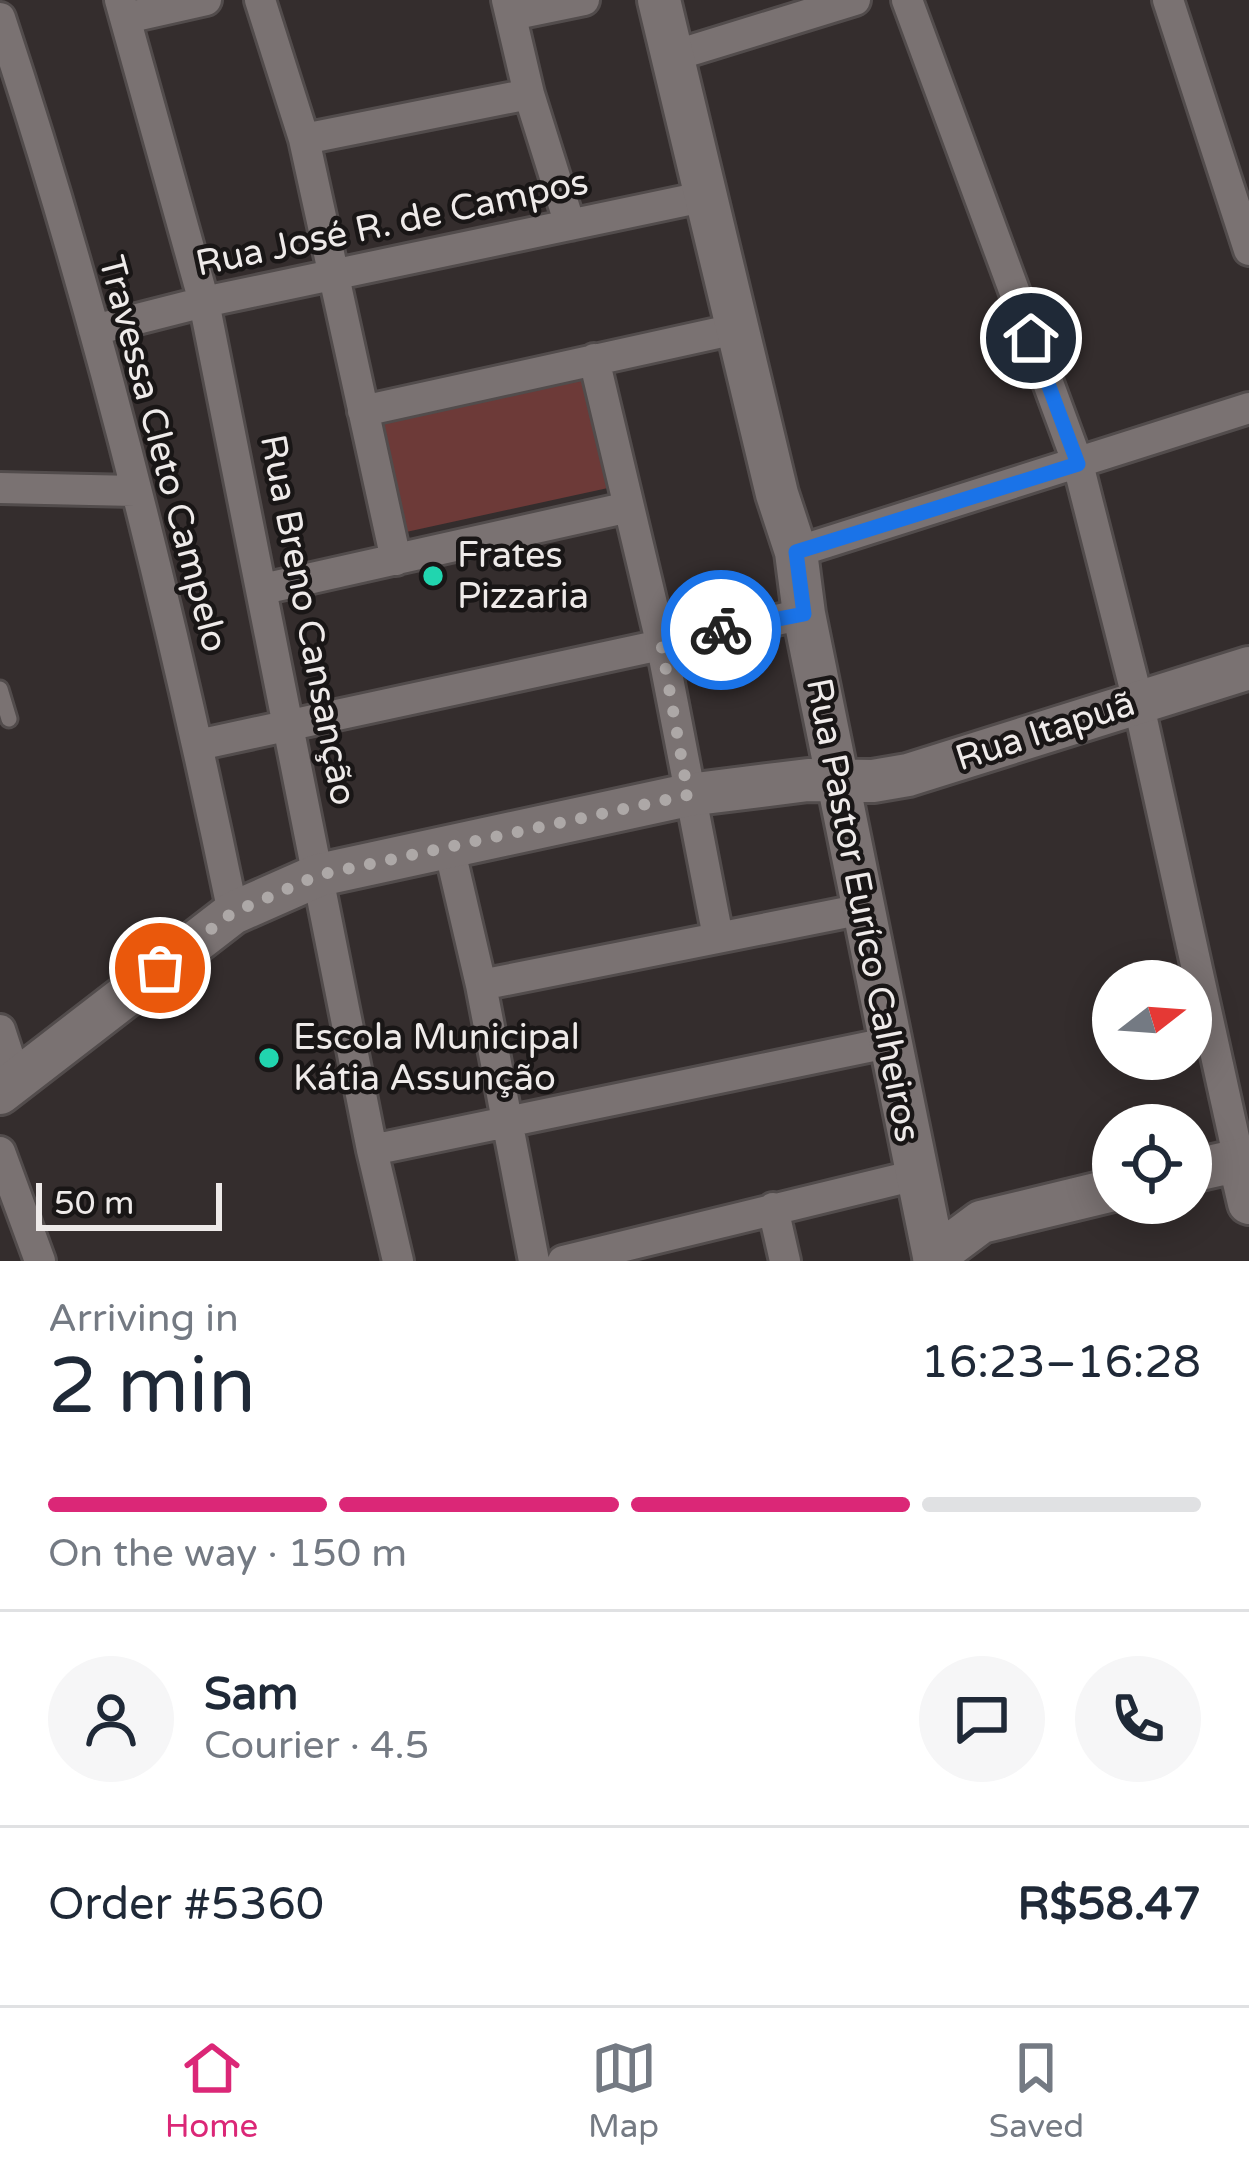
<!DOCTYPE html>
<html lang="en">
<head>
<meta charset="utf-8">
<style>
	body { margin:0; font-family:"Varela Round",sans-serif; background:#f6f6f7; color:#1f2937; height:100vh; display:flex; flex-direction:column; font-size:45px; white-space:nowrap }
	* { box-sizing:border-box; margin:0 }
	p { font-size:39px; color:#747a83 }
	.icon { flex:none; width:66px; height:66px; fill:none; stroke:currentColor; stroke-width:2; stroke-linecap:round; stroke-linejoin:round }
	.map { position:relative; height:1261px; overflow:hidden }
	.sheet { display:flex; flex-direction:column; background:#fff; flex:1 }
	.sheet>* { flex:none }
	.needle { width:78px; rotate:73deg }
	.fabs { position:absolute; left:1092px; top:960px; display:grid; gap:24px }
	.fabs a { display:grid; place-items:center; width:120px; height:120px; border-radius:50%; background:#fff; box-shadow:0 6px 30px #0003; font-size:60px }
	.scale { position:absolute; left:36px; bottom:30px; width:186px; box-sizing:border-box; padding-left:12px; border:6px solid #eeeae9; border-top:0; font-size:33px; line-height:42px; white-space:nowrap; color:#eeeae9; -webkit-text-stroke:9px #191616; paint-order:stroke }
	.pin { position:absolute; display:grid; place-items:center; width:102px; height:102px; color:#fff; margin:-51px; border:6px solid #fff; border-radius:50%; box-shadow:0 3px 12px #0007 }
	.courier { position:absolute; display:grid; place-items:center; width:120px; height:120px; margin:-60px; border:9px solid #1a73e8; border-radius:50%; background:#fff; color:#222; box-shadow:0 3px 15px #0007 }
	.summary em { font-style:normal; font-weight:600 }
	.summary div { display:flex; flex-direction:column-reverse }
	.summary { display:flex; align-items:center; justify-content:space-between; height:204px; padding:0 48px }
	h1 { font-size:78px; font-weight:600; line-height:90px }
	.bar { display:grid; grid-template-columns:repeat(4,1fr); gap:18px 12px; align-content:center; height:144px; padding:0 48px }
	.bar i { height:15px; border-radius:9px; background:#e0e1e3 }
	.bar .current { background:#db2777 }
	.bar p { grid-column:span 4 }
	.line { display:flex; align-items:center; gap:30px; padding:0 48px; border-top:3px solid #e0e1e3 }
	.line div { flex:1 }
	.round { display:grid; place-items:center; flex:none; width:126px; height:126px; border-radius:63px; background:#f6f6f7 }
	.tab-bar { display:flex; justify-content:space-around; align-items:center; height:168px; border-top:3px solid #e0e1e3; background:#fff; font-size:33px; color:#747a83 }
	.tab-bar a { display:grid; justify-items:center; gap:6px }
	.tab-bar .current { color:#db2777 }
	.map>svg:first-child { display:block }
</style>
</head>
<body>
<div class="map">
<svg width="1249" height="1261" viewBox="0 0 1249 1261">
	<rect width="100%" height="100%" fill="#342d2d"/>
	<path fill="#6d3a38" d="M581,365l27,123 -211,46 -27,-123z"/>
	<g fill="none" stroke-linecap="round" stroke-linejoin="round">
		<defs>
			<path id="lane" d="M0,689l9,30"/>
			<path id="street" d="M120,0l84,302 168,848 26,111
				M260,0l44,139 92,421
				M507,0l22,94 41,131
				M907,0l171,464 60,237 101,459
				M1168,0l81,250
				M511,15l73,-15
				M0,18c97,293 171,594 233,895
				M126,18l80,-18
				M673,56l182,-56
				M304,139l225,-45
				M94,330l110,-28 503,-106
				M594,359l67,283 57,295
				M363,411l377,-83
				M0,488l135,3
				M796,552l453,-144
				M263,589l366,-82
				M198,745l606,-131
				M449,847l32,138 53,276
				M481,985l382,-76
				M0,1030l16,49
				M372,1150l520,-108
				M0,1152l40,109
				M773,1208l12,53
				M563,1261l353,-86"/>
			<path id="secondary" d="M659,0l118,494 19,58 8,62 131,647
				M0,1093l233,-180 86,-38 369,-80 120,-15 65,1 35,-6 341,-107
				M1239,1160l10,43
				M1191,1171l58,-13
				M934,1257l47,-35 132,-32"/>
		</defs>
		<use href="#lane" stroke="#524c4c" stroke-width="21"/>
		<use href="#street" stroke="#524c4c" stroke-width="36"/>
		<use href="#secondary" stroke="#524c4c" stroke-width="48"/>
		<use href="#lane" stroke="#7a7272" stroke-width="15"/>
		<use href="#street" stroke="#7a7272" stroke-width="30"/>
		<use href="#secondary" stroke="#7a7272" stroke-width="42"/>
	</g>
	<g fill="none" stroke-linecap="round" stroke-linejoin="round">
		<path stroke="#ada8a7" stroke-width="12" stroke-dasharray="0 21.6" d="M160,968l72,-55 87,-38 369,-80 -27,-153 60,-12"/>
		<path stroke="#1a73e8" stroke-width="15" d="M721,630l83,-16 -8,-62 282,-88 -47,-126"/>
	</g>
	<g fill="#21d5af" stroke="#191616" stroke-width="4.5">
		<circle cx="433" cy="576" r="12"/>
		<circle cx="269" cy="1058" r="12"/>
	</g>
	<g text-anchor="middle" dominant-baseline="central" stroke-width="9" stroke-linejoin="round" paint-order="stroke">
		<g font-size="36" fill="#eeeae9" stroke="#191616">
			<text transform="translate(392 223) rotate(-12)">Rua José R. de Campos</text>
			<text transform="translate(163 454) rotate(75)">Travessa Cleto Campelo</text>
			<text transform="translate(308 620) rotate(79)">Rua Breno Cansanção</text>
			<text transform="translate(1045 731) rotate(-18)">Rua Itapuã</text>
			<text transform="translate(863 910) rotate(79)">Rua Pastor Euríco Calheiros</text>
		</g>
		<g font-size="36" fill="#eeeae9" stroke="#191616" text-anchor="start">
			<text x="457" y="555">Frates<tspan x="457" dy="41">Pizzaria</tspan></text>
			<text x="293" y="1037">Escola Municipal<tspan x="293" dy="41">Kátia Assunção</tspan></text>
		</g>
	</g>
</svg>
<div class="fabs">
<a><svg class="needle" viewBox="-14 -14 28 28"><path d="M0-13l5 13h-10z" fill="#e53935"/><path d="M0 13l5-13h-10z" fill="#747a83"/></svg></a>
<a><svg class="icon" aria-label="locate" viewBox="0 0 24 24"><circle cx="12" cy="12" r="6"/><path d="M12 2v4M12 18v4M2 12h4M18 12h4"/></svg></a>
</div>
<div class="scale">50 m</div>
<div class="pin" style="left:160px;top:968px;background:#ea580c"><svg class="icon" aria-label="bag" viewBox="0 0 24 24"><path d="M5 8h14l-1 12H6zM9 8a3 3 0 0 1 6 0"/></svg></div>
<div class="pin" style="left:1031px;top:338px;background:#1f2937"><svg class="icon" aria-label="home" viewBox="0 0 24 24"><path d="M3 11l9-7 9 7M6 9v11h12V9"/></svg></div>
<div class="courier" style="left:721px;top:630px"><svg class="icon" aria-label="bike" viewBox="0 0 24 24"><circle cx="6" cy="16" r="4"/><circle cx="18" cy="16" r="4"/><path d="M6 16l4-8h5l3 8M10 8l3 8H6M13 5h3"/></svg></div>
</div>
<section class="sheet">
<div class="summary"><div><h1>2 min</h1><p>Arriving in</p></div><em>16:23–16:28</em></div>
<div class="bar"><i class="current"></i><i class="current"></i><i class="current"></i><i></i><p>On the way · 150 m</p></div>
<div class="line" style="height:216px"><a class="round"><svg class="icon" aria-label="person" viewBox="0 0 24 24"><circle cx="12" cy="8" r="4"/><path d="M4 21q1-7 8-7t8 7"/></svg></a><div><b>Sam</b><p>Courier · 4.5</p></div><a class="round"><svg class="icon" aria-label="chat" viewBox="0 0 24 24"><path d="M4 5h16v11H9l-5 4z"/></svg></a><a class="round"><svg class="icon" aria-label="phone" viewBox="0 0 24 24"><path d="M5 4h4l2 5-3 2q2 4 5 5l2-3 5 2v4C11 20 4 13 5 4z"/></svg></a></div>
<div class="line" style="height:156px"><div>Order #5360</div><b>R$58.47</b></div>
</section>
<nav class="tab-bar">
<a class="current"><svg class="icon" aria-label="home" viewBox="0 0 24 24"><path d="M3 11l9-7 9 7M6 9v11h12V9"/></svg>Home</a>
<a><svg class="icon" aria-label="map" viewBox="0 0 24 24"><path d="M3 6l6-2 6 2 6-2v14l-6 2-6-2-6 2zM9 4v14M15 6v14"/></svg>Map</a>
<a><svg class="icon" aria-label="saved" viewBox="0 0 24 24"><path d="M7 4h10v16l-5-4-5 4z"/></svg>Saved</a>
</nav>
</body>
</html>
